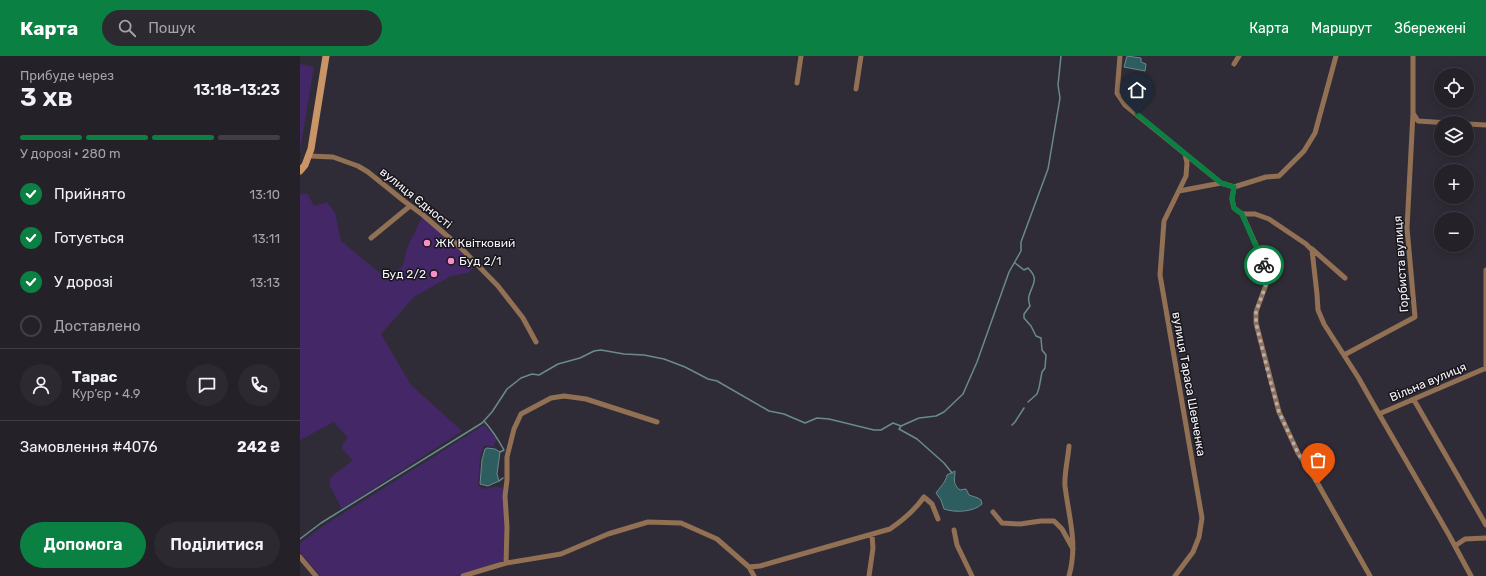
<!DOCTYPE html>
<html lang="uk">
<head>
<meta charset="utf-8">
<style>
	body { margin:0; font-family:Rubik,sans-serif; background:#2c2931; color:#f1f3f6; height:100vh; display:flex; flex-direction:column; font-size:15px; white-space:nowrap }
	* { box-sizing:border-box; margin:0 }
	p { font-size:13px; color:#a3a3a8 }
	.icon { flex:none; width:22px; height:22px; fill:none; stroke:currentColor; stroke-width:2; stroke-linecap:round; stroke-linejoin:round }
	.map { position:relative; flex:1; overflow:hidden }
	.drawer { display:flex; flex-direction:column; background:#242129; width:300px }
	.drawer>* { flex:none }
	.fabs { position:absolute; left:1134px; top:12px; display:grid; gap:8px }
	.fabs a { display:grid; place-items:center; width:40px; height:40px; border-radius:50%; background:#242129; box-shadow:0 2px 10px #0003,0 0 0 1px #413e46; font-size:20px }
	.pin { position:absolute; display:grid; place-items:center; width:34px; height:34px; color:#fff; margin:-41px -17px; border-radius:50% 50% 50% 0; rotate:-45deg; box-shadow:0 0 4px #0007 }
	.pin .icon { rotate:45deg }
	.courier { position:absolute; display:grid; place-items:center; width:40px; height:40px; margin:-20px; border:3px solid #0b8043; border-radius:50%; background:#fff; color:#222; box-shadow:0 1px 5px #0007 }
	.headline em { font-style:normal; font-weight:600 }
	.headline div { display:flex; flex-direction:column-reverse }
	.headline { display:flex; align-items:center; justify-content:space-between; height:68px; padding:0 20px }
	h1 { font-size:26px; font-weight:600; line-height:30px }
	.bar { display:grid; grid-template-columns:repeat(4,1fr); gap:6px 4px; align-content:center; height:48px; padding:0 20px }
	.bar i { height:5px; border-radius:3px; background:#413e46 }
	.bar .current { background:#0b8043 }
	.bar p { grid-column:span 4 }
	.line { display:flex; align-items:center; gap:10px; padding:0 20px; border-top:1px solid #413e46 }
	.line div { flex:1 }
	.round { display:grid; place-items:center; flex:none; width:42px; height:42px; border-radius:21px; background:#2c2931 }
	ol { padding:0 20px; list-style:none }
	li { display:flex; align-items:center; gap:12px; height:44px }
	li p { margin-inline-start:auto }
	li .icon { padding:4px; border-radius:50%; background:#0b8043; color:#fff; stroke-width:4 }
	li:last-child { color:#a3a3a8 }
	li i { width:22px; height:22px; border:2px solid #413e46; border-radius:50% }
	.button { display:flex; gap:8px; margin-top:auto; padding:8px 20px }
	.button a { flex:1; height:46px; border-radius:24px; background:#0b8043; color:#fff; font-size:16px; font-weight:600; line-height:46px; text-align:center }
	.button a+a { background:#2c2931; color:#f1f3f6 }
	header { display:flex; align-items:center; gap:24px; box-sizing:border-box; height:56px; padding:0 20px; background:#0b8043; color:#fff }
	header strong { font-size:19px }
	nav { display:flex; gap:22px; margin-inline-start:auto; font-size:14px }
	.search { width:280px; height:36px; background:#2c2931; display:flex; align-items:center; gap:10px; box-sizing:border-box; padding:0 14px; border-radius:22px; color:#a3a3a8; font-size:15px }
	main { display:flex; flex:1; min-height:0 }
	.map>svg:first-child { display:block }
</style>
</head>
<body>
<header>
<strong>Карта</strong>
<div class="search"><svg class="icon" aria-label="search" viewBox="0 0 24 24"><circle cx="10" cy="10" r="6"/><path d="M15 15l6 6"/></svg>Пошук</div>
<nav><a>Карта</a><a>Маршрут</a><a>Збережені</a></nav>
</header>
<main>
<section class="drawer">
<div class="headline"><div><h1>3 хв</h1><p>Прибуде через</p></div><em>13:18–13:23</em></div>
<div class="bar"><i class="current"></i><i class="current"></i><i class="current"></i><i></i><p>У дорозі · 280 m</p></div>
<ol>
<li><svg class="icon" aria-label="check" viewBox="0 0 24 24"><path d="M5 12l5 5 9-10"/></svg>Прийнято<p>13:10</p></li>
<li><svg class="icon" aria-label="check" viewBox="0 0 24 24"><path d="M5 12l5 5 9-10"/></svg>Готується<p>13:11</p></li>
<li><svg class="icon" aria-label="check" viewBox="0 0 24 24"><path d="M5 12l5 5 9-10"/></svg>У дорозі<p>13:13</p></li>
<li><i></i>Доставлено</li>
</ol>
<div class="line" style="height:72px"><a class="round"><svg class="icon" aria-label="person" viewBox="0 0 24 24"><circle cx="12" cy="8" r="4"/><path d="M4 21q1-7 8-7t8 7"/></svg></a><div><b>Тарас</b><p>Кур’єр · 4.9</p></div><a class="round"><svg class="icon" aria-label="chat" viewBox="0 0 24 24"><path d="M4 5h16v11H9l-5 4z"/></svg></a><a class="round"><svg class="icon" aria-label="phone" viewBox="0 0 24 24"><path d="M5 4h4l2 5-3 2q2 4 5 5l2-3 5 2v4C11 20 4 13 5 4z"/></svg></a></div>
<div class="line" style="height:52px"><div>Замовлення #4076</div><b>242 ₴</b></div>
<div class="button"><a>Допомога</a><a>Поділитися</a></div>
</section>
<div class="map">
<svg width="1186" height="520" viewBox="0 0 1186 520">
	<rect width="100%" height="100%" fill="#302c37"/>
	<path fill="#432766" d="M0,8l14,3 -14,83z
		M7,137l7,13 13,-4 8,11 6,28 45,37 17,-12 4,-18 16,-33 54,49 -9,9 -17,3 -37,21 -33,37 30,51 51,46 -120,78 -12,-23v-8l23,-18 -11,-11 1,-6 5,-5 -14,-16 -34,18v-245z
		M184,369l13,14 -4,8 -7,-2 -3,2 -3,12 -2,26c5,6 9,3 16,2 3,-1 6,1 10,2l-1,7 2,32 -2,33 -47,15h-136l-20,-24v-9l23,-17z"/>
	<path fill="#2d5d5f" stroke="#698a8e" d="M827,0l14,2v4l5,2 -1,7 -21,-4z
		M187,392l8,1 5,3 -3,22 2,7 -11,5 -8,-2 2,-24 3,-11z
		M655,415c0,8 -3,13 5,19l6,-1 3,6 9,3 3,2 1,4c-8,8 -27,9 -38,5l-3,-9 -5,-7c4,-6 10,-11 11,-18z"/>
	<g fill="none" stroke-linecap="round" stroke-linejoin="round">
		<path stroke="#698a8e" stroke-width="1.5" d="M715,207l9,7 4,-2c12,12 4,16 1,28 -1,3 0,7 1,10l-6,8v4l7,8 5,10 5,2 1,12 4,5 -1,13 -3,4 -3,16 -2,6 -9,8
			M184,365c8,9 14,18 20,29l-4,2
			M712,369l3,-3 9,-14
			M601,370l-2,3 18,10 27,24 8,10
			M199,425l4,-3
			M0,483l21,-16 161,-100 10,-11 15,-23 14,-11 11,-4 7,1 19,-11 22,-6 14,-7 7,-1 23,4 20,1 20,4 21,8 23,12 9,2 52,30 15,3 21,9 12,-5 12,1 45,11h7l12,-7 8,3 18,-8 17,-2 8,-4 19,-18 14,-32 32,-90 12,-21v-9l27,-73 12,-71 -2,-13 3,-29"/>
		<path stroke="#917054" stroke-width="5" d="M820,0l-3,37 8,12 96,78
			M934,8l5,-8
			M497,27l4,-27
			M556,33l5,-33
			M1113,57l5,8 31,2
			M1167,68l19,1
			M9,100l24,1 25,9 10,6 36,29 19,14 37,32 38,39 25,32 13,24
			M934,131l-2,12 2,9 8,6h13l14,5 37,25 6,6 5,44 1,16 6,14 34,53 21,37 70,121 22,41
			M879,135l42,-8 13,4 32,-10 13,-1 25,-25 11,-18 21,-77
			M942,158l21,47 5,18 -12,33v11l23,89 19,41 20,31 52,92
			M71,182l39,-32
			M1012,193l33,29
			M1186,214v99
			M1044,299l71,-38 -8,-89 6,-115v-57
			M1114,344l72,125
			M1079,358l107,-46
			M693,456l9,11 18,1 21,-3h13l8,8 11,20
			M654,474l3,15 15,31
			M1155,490l10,-7 21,-1
			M0,501l16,19
			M206,507l1,-36 -2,-31 2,-16v-23l7,-28 7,-15 30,-16 13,-2 22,3 71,23
			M449,511l11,-1 130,-37c13,-9 25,-19 34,-32l8,7 6,15
			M163,520l43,-13 55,-9 47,-20 40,-12 33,1 36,16 32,28 5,9
			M569,520l4,-28 -1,-13
			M769,520c9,-33 0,-57 -4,-90 -1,-12 3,-27 4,-40
			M875,520l18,-24 6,-15 3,-19 -42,-243 4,-54 22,-45 1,-13 -2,-9"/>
		<path stroke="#c99567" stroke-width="7" d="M0,115l5,-6 6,-16 15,-93"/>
	</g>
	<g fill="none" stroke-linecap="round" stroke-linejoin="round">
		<path stroke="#b1adb6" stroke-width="4" stroke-dasharray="0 7.2" d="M964,209l4,14 -12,33v11l14,57 9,32 19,41 20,31"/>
		<path stroke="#0b8043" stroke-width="5" d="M837,58l84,69 13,4 -2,12 2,9 8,6 22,51"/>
	</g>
	<g fill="#fa8fc7" stroke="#17161a" stroke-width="1.5">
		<circle cx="127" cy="187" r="4"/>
		<circle cx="151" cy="205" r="4"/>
		<circle cx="134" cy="218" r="4"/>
	</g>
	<g text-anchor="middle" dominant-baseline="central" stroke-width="3" stroke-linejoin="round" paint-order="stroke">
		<g font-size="12" fill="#f6f3fa" stroke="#17161a">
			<text transform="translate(116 142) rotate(39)">вулиця Єдності</text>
			<text transform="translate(1101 208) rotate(-94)">Горбиста вулиця</text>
			<text transform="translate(1128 326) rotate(-23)">Вільна вулиця</text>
			<text transform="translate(889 328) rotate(80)">вулиця Тараса Шевченка</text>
		</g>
		<g font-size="12" fill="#f6f3fa" stroke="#17161a" text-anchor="start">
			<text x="135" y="187">ЖК Квітковий</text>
			<text x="159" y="205">Буд 2/1</text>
			<text x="126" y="218" text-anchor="end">Буд 2/2</text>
		</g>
	</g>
</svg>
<div class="fabs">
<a><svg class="icon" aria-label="locate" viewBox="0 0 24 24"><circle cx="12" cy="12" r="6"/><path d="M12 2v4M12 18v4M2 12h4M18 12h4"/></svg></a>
<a><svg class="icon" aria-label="layers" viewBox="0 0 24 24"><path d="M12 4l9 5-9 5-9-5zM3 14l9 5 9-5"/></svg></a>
<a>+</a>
<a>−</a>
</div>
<div class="pin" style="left:1018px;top:428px;background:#ea580c"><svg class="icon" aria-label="bag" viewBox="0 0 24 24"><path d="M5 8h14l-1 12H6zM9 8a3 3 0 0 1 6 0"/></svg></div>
<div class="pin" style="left:837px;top:58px;background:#1f2937"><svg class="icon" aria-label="home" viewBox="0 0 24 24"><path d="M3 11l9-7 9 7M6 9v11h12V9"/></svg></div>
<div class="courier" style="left:964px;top:209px"><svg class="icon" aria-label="bike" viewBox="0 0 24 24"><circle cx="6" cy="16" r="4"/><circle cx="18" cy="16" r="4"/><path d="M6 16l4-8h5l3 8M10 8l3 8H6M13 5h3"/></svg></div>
</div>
</main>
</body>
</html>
